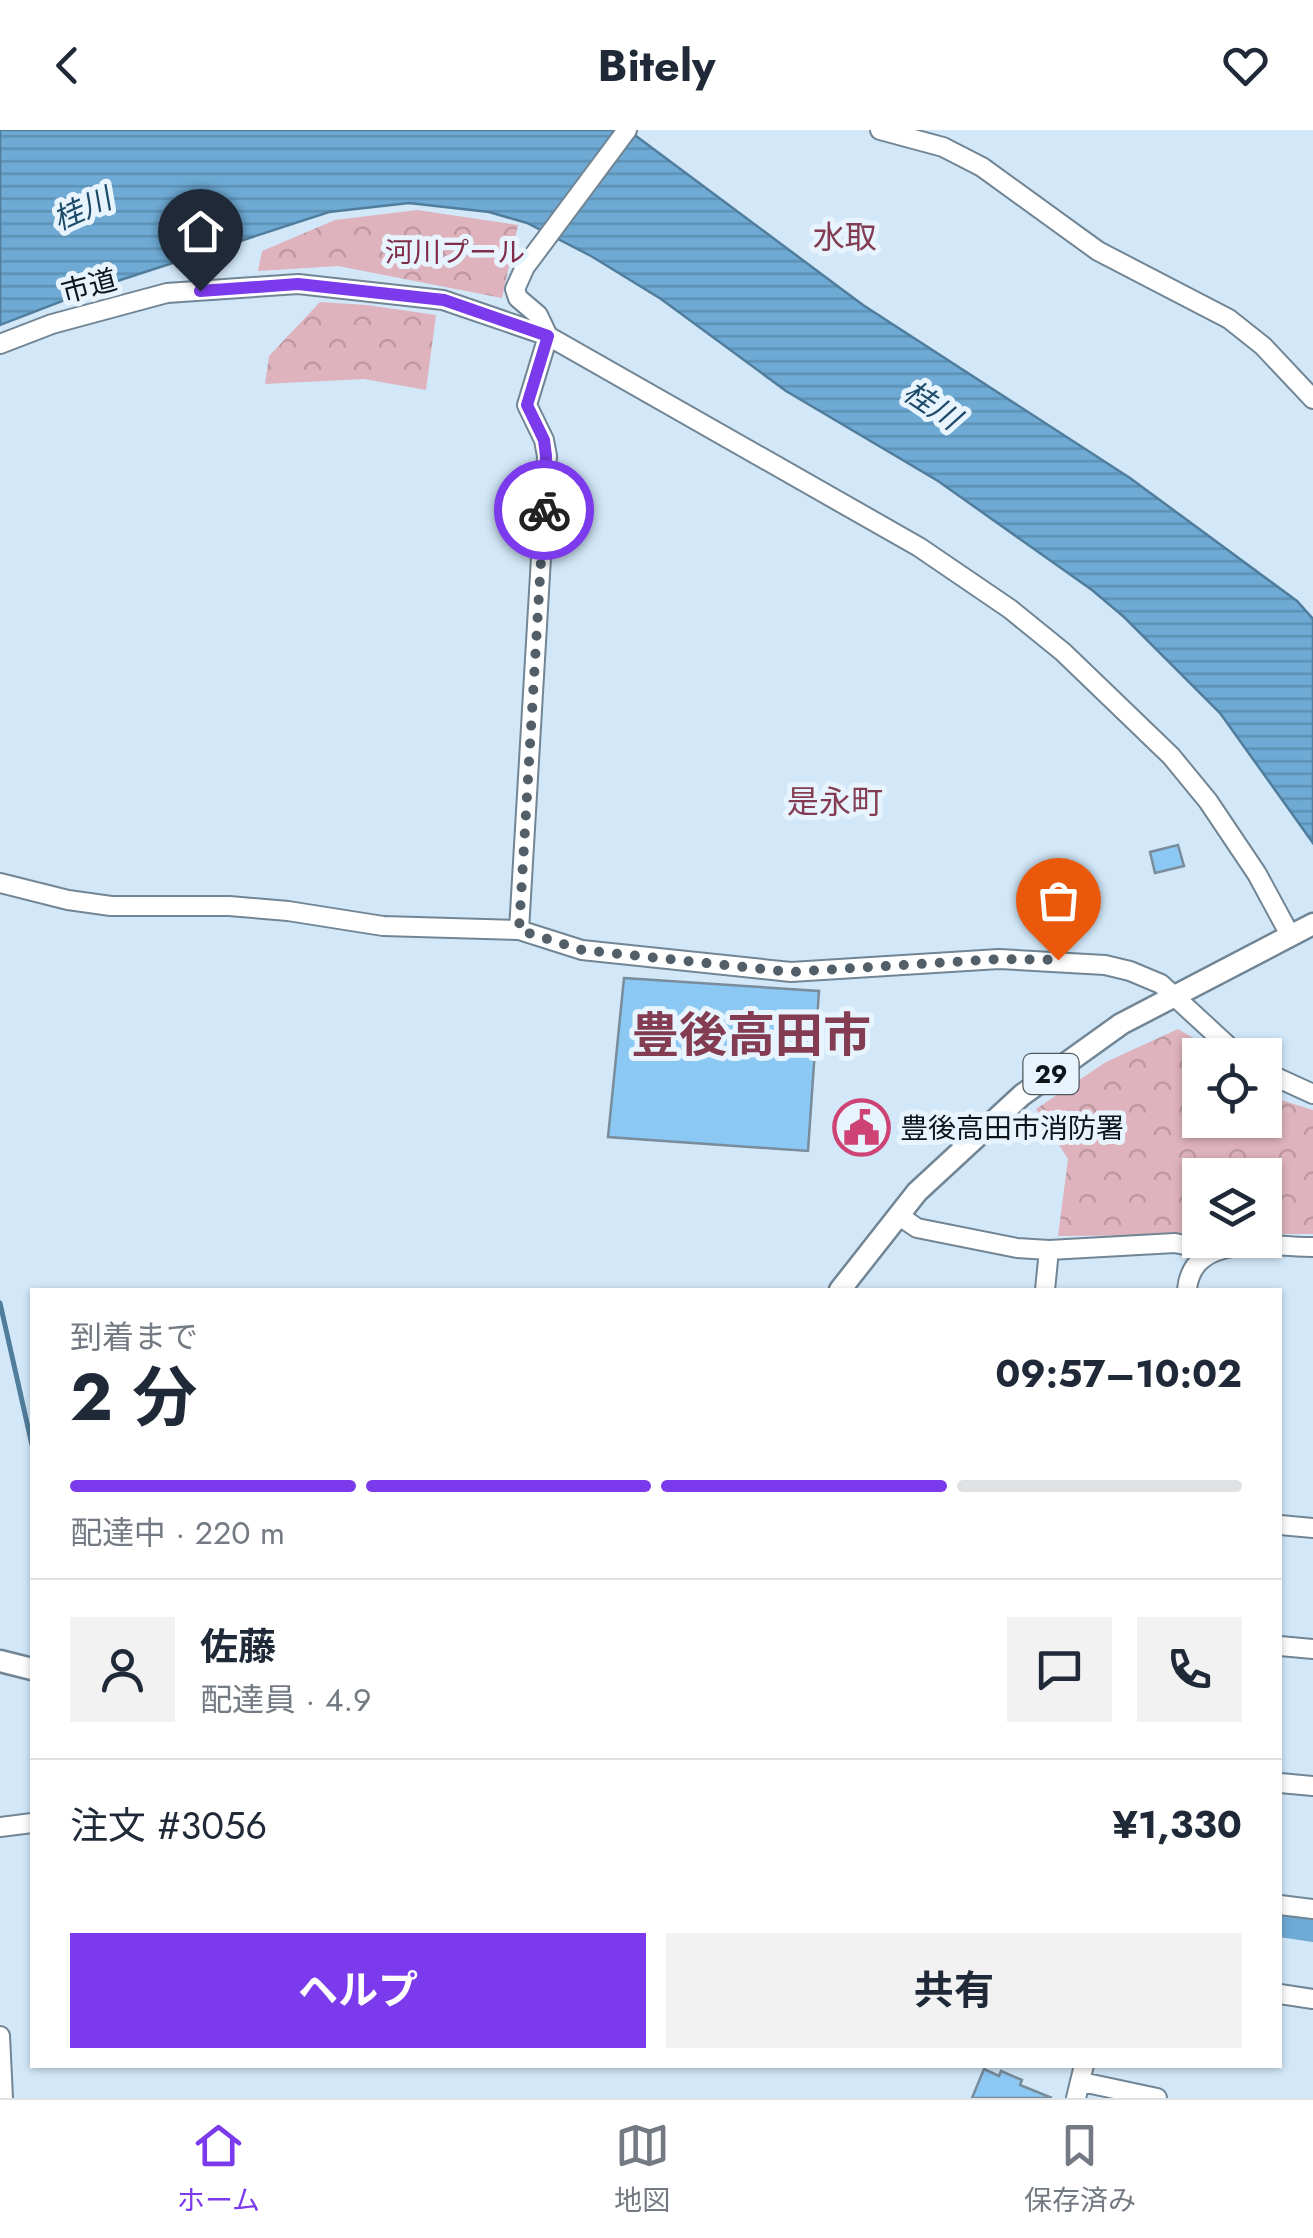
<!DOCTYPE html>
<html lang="ja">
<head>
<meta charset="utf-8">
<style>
	body { margin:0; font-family:Jost,"Noto Sans JP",sans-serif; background:#f2f2f3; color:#1f2937; height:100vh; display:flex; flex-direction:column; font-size:38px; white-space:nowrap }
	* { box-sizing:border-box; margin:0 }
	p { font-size:32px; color:#747a83 }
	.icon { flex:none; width:55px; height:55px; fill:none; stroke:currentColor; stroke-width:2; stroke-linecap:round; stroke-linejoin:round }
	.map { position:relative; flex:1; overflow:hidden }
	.side { position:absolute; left:30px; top:1158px; width:1252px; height:780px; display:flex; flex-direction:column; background:#fff; border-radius:0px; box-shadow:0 2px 8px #0004 }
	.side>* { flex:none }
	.tools { position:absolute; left:1182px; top:908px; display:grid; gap:20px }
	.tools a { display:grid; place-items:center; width:100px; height:100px; border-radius:0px; background:#fff; box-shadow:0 2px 8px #0004; font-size:50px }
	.pin { position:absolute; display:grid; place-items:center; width:85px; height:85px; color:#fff; margin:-102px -42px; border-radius:50% 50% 50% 0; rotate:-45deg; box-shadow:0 0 10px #0007 }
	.pin .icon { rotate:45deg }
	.courier { position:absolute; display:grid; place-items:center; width:100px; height:100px; margin:-50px; border:8px solid #7c3aed; border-radius:50%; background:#fff; color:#222; box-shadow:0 2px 12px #0007 }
	.overview em { font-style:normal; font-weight:700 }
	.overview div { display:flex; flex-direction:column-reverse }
	.overview { display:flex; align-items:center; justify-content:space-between; height:170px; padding:0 40px }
	h1 { font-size:65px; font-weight:700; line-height:75px }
	.bar { display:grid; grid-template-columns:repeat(4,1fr); gap:15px 10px; align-content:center; height:120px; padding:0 40px }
	.bar i { height:12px; border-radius:8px; background:#e0e1e3 }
	.bar .selected { background:#7c3aed }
	.bar p { grid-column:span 4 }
	.line { display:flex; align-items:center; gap:25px; padding:0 40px; border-top:2px solid #e0e1e3 }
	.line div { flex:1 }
	.round { display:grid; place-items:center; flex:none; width:105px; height:105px; border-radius:0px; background:#f2f2f3 }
	.action { display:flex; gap:20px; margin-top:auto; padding:20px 40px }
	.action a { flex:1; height:115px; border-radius:0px; background:#7c3aed; color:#fff; font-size:40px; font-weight:700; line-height:115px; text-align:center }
	.action a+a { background:#f2f2f3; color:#1f2937 }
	header { display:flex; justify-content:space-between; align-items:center; height:130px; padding:0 40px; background:#fff; font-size:45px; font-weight:700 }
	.menu { display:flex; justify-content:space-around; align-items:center; height:140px; border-top:2px solid #e0e1e3; background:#fff; font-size:28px; color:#747a83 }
	.menu a { display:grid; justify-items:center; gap:5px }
	.menu .selected { color:#7c3aed }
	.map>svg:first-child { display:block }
</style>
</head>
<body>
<header><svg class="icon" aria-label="back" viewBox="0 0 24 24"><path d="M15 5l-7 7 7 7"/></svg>Bitely<svg class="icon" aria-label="heart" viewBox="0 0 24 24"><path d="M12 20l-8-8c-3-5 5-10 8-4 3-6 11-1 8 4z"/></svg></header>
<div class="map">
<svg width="1313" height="1968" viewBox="0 0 1313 1968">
	<defs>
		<pattern id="park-crowns" width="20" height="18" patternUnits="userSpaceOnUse" patternTransform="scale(2.5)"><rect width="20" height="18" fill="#dfb3bd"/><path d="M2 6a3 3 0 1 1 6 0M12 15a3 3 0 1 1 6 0" fill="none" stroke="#be99a2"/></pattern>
		<pattern id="water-rules" width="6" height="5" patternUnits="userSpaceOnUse" patternTransform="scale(2.5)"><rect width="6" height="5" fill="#6eaad4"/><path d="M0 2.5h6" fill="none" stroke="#5e91b5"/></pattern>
	</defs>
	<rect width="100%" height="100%" fill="#d2e8f9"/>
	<path fill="url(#park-crowns)" d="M417,80l101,15 -16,73 -164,-32 -80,5 4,-20 73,-31z
		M320,172l47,3 69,10 -10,75 -62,-11 -99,5 4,-28z
		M1178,899l24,14 14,12h-16v65h65v-31l16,11 32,10v124h-48v-59h-65v60l-142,1 10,-77 -32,-50 70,-47z"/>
	<path fill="url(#water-rules)" stroke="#517d9c" stroke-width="2.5" d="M0,0h628l235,175 267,173 167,123 16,18v224l-93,-130 -96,-96 -32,-27 -154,-109 -152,-90 -125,-92 -70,-43 -64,-33 -38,-11 -80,-9 -80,9 -233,76 -96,37z"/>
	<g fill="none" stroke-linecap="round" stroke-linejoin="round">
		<path stroke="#517d9c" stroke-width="5" d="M0,1173l32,142"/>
		<path stroke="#6eaad4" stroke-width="30" d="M1280,1792l33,5"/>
	</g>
	<path fill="#8bc8f4" stroke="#788c9b" stroke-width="2.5" d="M1178,715l6,21 -29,7 -5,-21z
		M624,848l195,13 -11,160 -200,-14z
		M984,1939l15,7 2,-5 21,9 -2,5 32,13h-80z"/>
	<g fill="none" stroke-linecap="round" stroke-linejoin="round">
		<defs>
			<path id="minor" d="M880,0l63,17 39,20 116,84 131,68 34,27 50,53
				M0,214l52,-20 115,-31 131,-9 145,16 105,36 371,211 91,62 53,43 108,104 37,45 49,73 33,61
				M0,753l68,17 43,6h118l59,5 95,15 136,4 63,20 209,22 208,-13 106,6 25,6 31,13 77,71
				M519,800l28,-474 -3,-16 -17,-35 21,-69 -10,-21 -20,-17 -3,-9 10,-22 102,-137
				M1265,942l48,22
				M898,1085l19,13 100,20 32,2 126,-7 19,4 9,9
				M1045,1160l4,-40
				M1187,1160c5,-59 85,-43 126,-43
				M1280,1395l33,3
				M1280,1516l33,3
				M1280,1653l33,3
				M0,1697l32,-4
				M1280,1775l33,4
				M1280,1864l33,5
				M0,1906l3,62
				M1082,1952l75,16
				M1076,1968l8,-33"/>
			<path id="major" d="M840,1160l77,-98 105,-97 99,-71 192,-100
				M0,1531l32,8"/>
		</defs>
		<use href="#minor" stroke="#718594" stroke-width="22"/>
		<use href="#major" stroke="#718594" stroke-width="25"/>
		<use href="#minor" stroke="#fff" stroke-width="18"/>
		<use href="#major" stroke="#fff" stroke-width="20"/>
	</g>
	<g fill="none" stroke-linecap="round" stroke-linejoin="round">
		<path stroke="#525f68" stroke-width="10" stroke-dasharray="0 18" d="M544,380l-25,420 63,20 209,22 209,-13 58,1"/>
		<path stroke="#7c3aed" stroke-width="12" d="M200,161l98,-7 146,16 104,36 -21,69 17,35 2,16 -2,54"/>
	</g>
	<defs>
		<symbol id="civic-ring" viewBox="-11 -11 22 22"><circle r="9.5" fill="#e7f4fe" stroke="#ce4274" stroke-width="1.5"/><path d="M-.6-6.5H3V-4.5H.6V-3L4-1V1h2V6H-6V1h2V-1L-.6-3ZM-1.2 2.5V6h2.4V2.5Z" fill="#ce4274"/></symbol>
	</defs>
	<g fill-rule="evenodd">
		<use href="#civic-ring" x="830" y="966" width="63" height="63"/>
	</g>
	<g text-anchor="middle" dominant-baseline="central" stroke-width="10" stroke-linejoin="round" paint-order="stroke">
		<rect fill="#e7f4fe" stroke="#4e585e" stroke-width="2.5" x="1023.5" y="924" width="55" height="40" rx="8"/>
		<g font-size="25" font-weight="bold" fill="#0d151a">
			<text x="1051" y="944">29</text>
		</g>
		<g font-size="28" fill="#802d49" stroke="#e7f4fe">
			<text x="455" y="122">河川プール</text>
		</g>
		<g font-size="28" fill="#0d151a" stroke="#e7f4fe">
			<text transform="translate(89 156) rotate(-15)">市道</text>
		</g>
		<g font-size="28" fill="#0d151a" stroke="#e7f4fe" text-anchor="start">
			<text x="900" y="998">豊後高田市消防署</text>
		</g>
		<g font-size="30" font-style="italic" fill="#1d4b69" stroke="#e7f4fe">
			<text transform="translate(82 79) rotate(-24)">桂川</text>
			<text transform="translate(932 275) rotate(34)">桂川</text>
		</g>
		<g font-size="32" fill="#833c51" stroke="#e7f4fe">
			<text x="845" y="107">水取</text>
			<text x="835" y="672">是永町</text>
		</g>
		<g font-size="48" font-weight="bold" fill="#833c51" stroke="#e7f4fe">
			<text x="751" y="905">豊後高田市</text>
		</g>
	</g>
</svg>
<div class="tools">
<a><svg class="icon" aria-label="locate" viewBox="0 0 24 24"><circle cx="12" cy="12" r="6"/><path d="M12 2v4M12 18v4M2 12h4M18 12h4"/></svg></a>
<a><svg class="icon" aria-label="layers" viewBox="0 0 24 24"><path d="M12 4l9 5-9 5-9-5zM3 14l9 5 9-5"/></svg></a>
</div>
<div class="pin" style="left:1058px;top:830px;background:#ea580c"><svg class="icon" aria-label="bag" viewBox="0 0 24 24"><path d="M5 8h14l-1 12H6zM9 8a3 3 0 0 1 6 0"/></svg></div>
<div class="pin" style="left:200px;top:161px;background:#1f2937"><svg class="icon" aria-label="home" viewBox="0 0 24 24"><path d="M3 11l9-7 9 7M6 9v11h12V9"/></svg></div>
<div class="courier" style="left:544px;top:380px"><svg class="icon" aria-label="bike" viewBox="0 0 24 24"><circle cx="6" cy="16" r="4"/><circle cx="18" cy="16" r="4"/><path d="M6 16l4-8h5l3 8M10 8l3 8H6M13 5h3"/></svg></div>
<section class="side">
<div class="overview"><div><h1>2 分</h1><p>到着まで</p></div><em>09:57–10:02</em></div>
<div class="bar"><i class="selected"></i><i class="selected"></i><i class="selected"></i><i></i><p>配達中 · 220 m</p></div>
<div class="line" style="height:180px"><a class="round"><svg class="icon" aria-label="person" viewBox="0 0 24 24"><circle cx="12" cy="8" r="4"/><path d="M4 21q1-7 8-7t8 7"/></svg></a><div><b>佐藤</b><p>配達員 · 4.9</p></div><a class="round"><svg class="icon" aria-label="chat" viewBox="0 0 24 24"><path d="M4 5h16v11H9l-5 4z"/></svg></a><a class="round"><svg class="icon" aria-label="phone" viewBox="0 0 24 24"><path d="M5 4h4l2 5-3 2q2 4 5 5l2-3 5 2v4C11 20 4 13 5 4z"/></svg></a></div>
<div class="line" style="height:130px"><div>注文 #3056</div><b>¥1,330</b></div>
<div class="action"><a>ヘルプ</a><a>共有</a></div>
</section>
</div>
<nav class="menu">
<a class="selected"><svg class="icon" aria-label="home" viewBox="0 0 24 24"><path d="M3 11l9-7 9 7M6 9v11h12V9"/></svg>ホーム</a>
<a><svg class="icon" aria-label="map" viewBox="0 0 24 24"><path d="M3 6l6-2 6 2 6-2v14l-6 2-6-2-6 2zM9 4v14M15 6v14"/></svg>地図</a>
<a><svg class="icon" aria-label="saved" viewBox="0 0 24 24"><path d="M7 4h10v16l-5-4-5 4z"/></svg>保存済み</a>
</nav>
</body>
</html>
